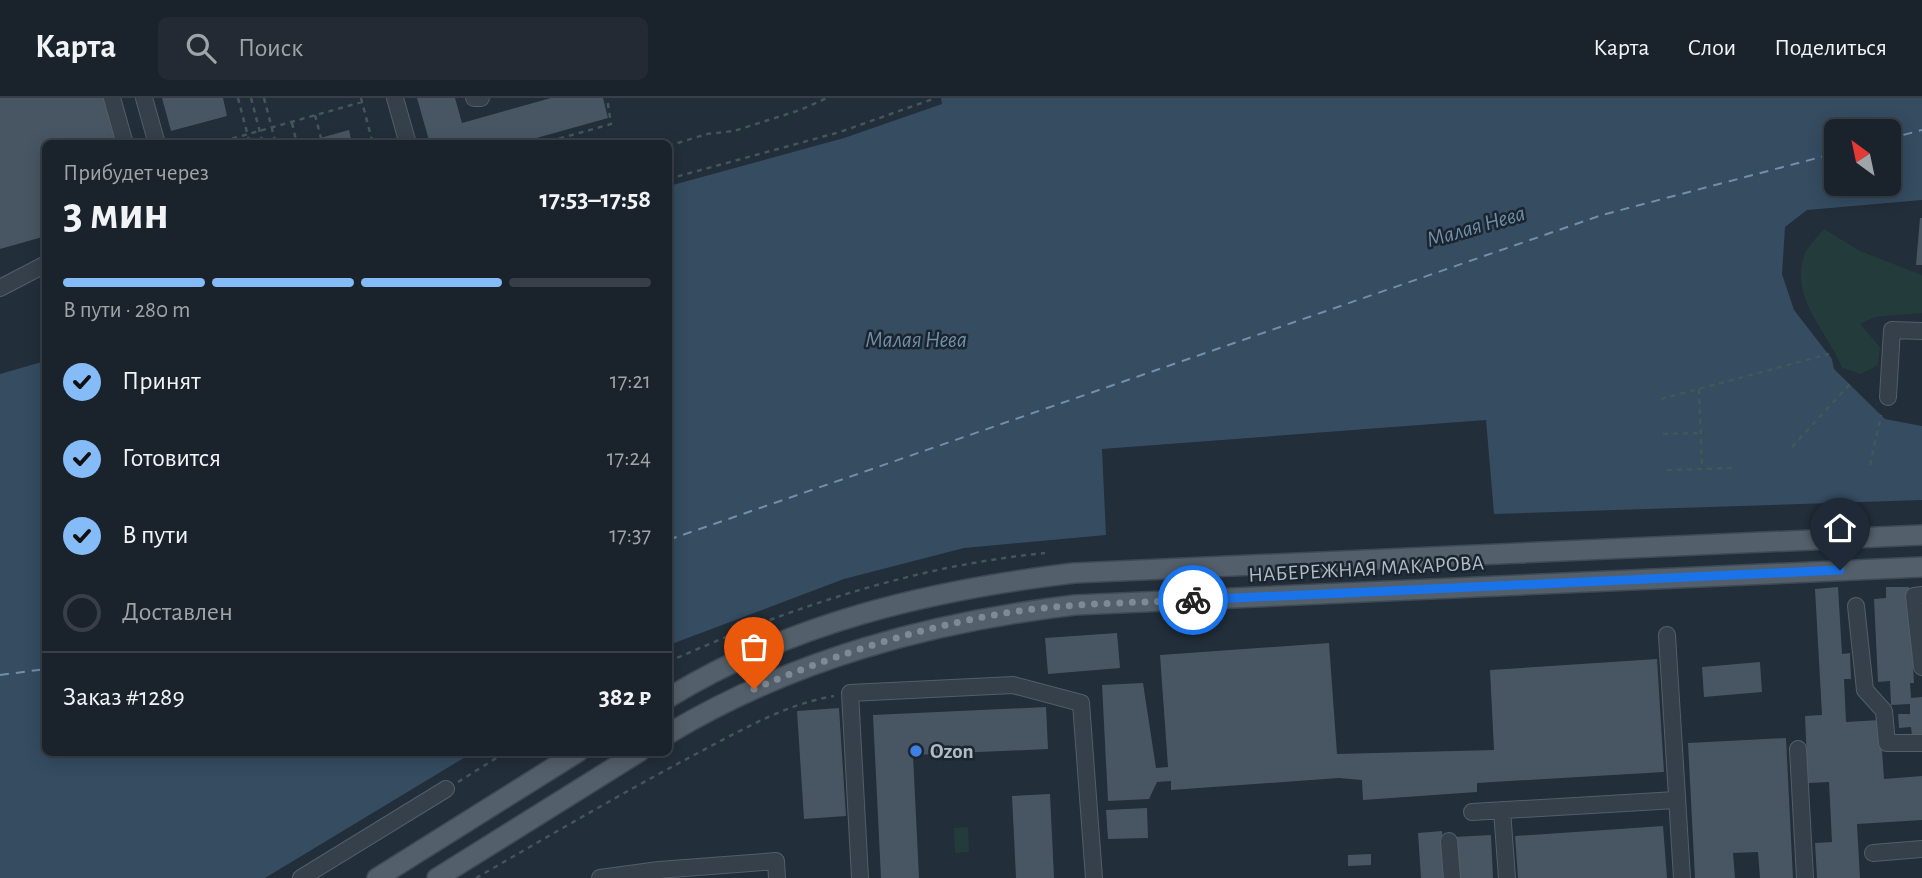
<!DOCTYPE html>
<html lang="ru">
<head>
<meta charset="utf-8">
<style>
	body { margin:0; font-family:"Alegreya Sans",sans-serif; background:#232a34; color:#f1f3f6; height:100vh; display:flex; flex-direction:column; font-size:26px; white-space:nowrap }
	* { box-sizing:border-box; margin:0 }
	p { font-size:23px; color:#9fa4a9 }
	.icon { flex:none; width:38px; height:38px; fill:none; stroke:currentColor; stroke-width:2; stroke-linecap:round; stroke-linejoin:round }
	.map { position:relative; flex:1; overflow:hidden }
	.side { position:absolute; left:42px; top:42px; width:630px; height:616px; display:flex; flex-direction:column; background:#1a222c; border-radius:10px; box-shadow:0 4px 18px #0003,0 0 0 2px #383f48 }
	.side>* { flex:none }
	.needle { width:46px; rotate:327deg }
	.controls { position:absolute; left:1824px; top:21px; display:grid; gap:14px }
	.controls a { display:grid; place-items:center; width:77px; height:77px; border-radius:10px; background:#1a222c; box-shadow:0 4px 18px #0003,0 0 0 2px #383f48; font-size:35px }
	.pin { position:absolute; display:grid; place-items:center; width:60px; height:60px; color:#fff; margin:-72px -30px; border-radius:50% 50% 50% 0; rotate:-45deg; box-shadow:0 0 7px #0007 }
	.pin .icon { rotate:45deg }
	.courier { position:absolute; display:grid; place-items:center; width:70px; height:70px; margin:-35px; border:5px solid #1a73e8; border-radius:50%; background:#fff; color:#222; box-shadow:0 2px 9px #0007 }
	.headline em { font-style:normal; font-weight:600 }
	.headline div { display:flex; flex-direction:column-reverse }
	.headline { display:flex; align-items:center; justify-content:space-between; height:119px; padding:0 21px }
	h1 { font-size:46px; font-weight:600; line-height:52px }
	.bar { display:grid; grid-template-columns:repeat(4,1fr); gap:10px 7px; align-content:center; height:84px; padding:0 21px }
	.bar i { height:9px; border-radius:5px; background:#383f48 }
	.bar .current { background:#85bcf7 }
	.bar p { grid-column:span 4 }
	.line { display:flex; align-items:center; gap:18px; padding:0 21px; border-top:2px solid #383f48 }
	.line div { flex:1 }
	ol { padding:0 21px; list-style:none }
	li { display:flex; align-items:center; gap:21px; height:77px }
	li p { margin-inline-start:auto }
	li .icon { padding:7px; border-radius:50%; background:#85bcf7; color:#111; stroke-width:4 }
	li:last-child { color:#9fa4a9 }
	li i { width:38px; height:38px; border:4px solid #383f48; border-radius:50% }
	header { display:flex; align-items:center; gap:42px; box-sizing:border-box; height:98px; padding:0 35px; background:#1a222c; border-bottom:2px solid #383f48 }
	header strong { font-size:33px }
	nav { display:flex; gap:38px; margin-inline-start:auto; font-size:24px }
	.search { width:490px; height:63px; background:#232a34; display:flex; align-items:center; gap:18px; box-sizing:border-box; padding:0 24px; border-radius:10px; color:#9fa4a9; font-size:26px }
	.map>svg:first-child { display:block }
</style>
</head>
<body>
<header>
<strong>Карта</strong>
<div class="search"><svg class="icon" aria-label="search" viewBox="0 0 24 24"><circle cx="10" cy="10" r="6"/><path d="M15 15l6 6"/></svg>Поиск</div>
<nav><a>Карта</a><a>Слои</a><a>Поделиться</a></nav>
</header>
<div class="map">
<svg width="1922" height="780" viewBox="0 0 1922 780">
	<rect width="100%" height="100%" fill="#222e3a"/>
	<path fill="#243b3b" d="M1824,131l36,22 62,24v38l-47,4 -15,7 20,23 -2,18 -17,9 -19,-6c-14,-37 -52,-68 -38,-112 3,-9 14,-20 20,-27z
		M968,729l1,25 -14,1 -1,-25z"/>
	<path fill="#354c61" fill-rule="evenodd" d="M941,0h981v102l-115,10 -22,17 -3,47 12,36 38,49 2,10 51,50 37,7v74l-428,14 -8,-94 -384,29 4,86 -142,13 -120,31 -175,66v-459l175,-48 98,-34zM1836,33h52v53h-52z
		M45,263l1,391 426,1 -207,125h-265v-504z"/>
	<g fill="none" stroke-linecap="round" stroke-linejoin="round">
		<path stroke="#708faa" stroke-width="2" stroke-dasharray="9 7" stroke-linecap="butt" d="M1888,41l34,-9
			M668,442l934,-325 234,-62
			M0,577l46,-6"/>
	</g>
	<path fill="#485663" d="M0,0h108l12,46h-74v92l-46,13z
		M162,0h61l4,18 -56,15z
		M417,0h38l7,25 89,-25h52l5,20 -93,26h-85z
		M349,32l3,14h-50v-1z
		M1920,120h2v47h-6z
		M1838,489l4,67 8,-1 1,26h-7l2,43 34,-2 4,59 38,-3v44l-65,4 3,54h-43l-2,-35 17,-1 -3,-60 -21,1 -3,-67 17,-1 -7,-126z
		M1886,489h23l5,96h-4l1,15 11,-1v39h-10l-1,-9 -12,1 -1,-14h12v-10l-19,1 -1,-24 -12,1 -4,-83 12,-1z
		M1117,535l3,35 -72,6 -3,-36z
		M1329,545l8,111 157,-4 -4,-80 167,-11 7,113 -187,11v9l-114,8 -1,-20 -23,-2 -168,12v-9l-14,1 -8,17 -41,2 -6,-116 41,-2 13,85 12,-1 -8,-112z
		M1760,564l2,30 -58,5 -2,-30z
		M1046,609l2,42 -135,6 6,123h-38l-8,-163z
		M839,610l7,108 -42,3 -7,-108z
		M1786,640l7,140h-33l-2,-26 -25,1 2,25h-40l-7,-135z
		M1050,696l4,84h-38l-4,-82z
		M1147,710l1,30 -40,1 -2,-29z
		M1663,728l4,52h-149l-3,-42z
		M1442,733l4,47h-25l-3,-45z
		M1491,737l2,43h-37l-2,-41z
		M1371,756v11l-23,1v-11z"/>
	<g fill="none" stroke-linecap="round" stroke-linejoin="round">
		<defs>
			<path id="minor" d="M112,0l13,46
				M144,0l13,46
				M395,0l13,46
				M474,0h7
				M0,190l46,-24
				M1888,299l4,-67 30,1
				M1922,497l-8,1 8,71
				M1856,508l9,84 19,21 3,32h35
				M1667,537l15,243
				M1798,651l7,129
				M1502,712l5,68
				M1472,714l204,-12
				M1449,743l3,37
				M1873,755l49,-4
				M301,780l145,-89
				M600,780l59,-8 117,-9 1,17
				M860,780l-10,-185 163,-8 68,18 13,175"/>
			<path id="major" d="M668,600c124,-76 264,-108 406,-125l848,-38
				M668,636c125,-75 264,-112 407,-129l847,-38
				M377,780l201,-126
				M437,780l202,-126"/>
		</defs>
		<use href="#minor" stroke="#535e68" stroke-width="18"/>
		<use href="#major" stroke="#3f4953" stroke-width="22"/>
		<path stroke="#415758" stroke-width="2.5" stroke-dasharray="5 5" stroke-linecap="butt" d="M238,0l12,46
			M251,0l12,46
			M264,0l12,46
			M361,0l12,46
			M315,17l6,23
			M292,25l5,21
			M213,46l149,-42
			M540,46l71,-20 -4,-26
			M668,48l39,-12 27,-3 66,-21 27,-12
			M668,81l172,-47 93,-33
			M1699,291l3,80
			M1661,301l168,-45
			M1663,336l38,-1
			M1792,349l58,-63
			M1870,367l11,-50
			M1667,372l66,-2
			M668,564c120,-54 246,-96 377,-109
			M458,684l48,-30
			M476,780c73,-42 146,-85 220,-124 44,-23 89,-50 138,-58"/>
		<use href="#minor" stroke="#35404a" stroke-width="16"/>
		<use href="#major" stroke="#535f6a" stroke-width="19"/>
	</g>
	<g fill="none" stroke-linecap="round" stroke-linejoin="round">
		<path stroke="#7e8a95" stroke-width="7" stroke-dasharray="0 12.6" d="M754,591c79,-34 161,-60 246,-75 63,-11 129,-11 193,-14"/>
		<path stroke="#1a73e8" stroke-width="9" d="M1193,502l647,-30"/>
	</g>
	<circle fill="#3f7fe0" stroke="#1b252f" stroke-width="2.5" cx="916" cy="653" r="7"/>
	<g text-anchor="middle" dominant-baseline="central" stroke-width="5" stroke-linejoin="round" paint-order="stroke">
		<g font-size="21" fill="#b0bbc6" stroke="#1b252f">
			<text transform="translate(1366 471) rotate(-3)">НАБЕРЕЖНАЯ МАКАРОВА</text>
		</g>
		<g font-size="21" font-weight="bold" fill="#b0bbc6" stroke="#1b252f" text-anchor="start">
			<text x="930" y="653">Ozon</text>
		</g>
		<g font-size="23" font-style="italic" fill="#708faa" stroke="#1b252f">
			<text transform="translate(1476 129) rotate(-16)">Малая Нева</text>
			<text x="916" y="242">Малая Нева</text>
		</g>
	</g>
</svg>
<div class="controls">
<a><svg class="needle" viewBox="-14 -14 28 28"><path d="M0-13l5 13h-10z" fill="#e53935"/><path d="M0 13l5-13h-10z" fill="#9fa4a9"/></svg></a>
</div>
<div class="pin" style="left:754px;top:591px;background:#ea580c"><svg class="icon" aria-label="bag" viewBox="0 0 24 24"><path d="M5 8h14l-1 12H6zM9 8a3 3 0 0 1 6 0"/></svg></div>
<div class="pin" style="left:1840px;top:472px;background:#1f2937"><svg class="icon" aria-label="home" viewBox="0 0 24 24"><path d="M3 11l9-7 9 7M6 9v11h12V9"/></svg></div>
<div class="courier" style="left:1193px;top:502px"><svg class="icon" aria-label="bike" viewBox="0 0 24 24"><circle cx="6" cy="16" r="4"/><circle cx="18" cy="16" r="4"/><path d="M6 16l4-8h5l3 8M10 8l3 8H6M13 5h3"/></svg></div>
<section class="side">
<div class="headline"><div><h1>3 мин</h1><p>Прибудет через</p></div><em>17:53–17:58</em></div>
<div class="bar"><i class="current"></i><i class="current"></i><i class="current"></i><i></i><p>В пути · 280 m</p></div>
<ol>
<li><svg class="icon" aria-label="check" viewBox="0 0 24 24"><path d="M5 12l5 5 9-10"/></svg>Принят<p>17:21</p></li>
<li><svg class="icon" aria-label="check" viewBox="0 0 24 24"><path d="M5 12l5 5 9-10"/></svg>Готовится<p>17:24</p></li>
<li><svg class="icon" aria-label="check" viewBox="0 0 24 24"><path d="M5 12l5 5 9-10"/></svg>В пути<p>17:37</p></li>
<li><i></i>Доставлен</li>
</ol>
<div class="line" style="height:91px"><div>Заказ #1289</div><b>382 ₽</b></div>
</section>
</div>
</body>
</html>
